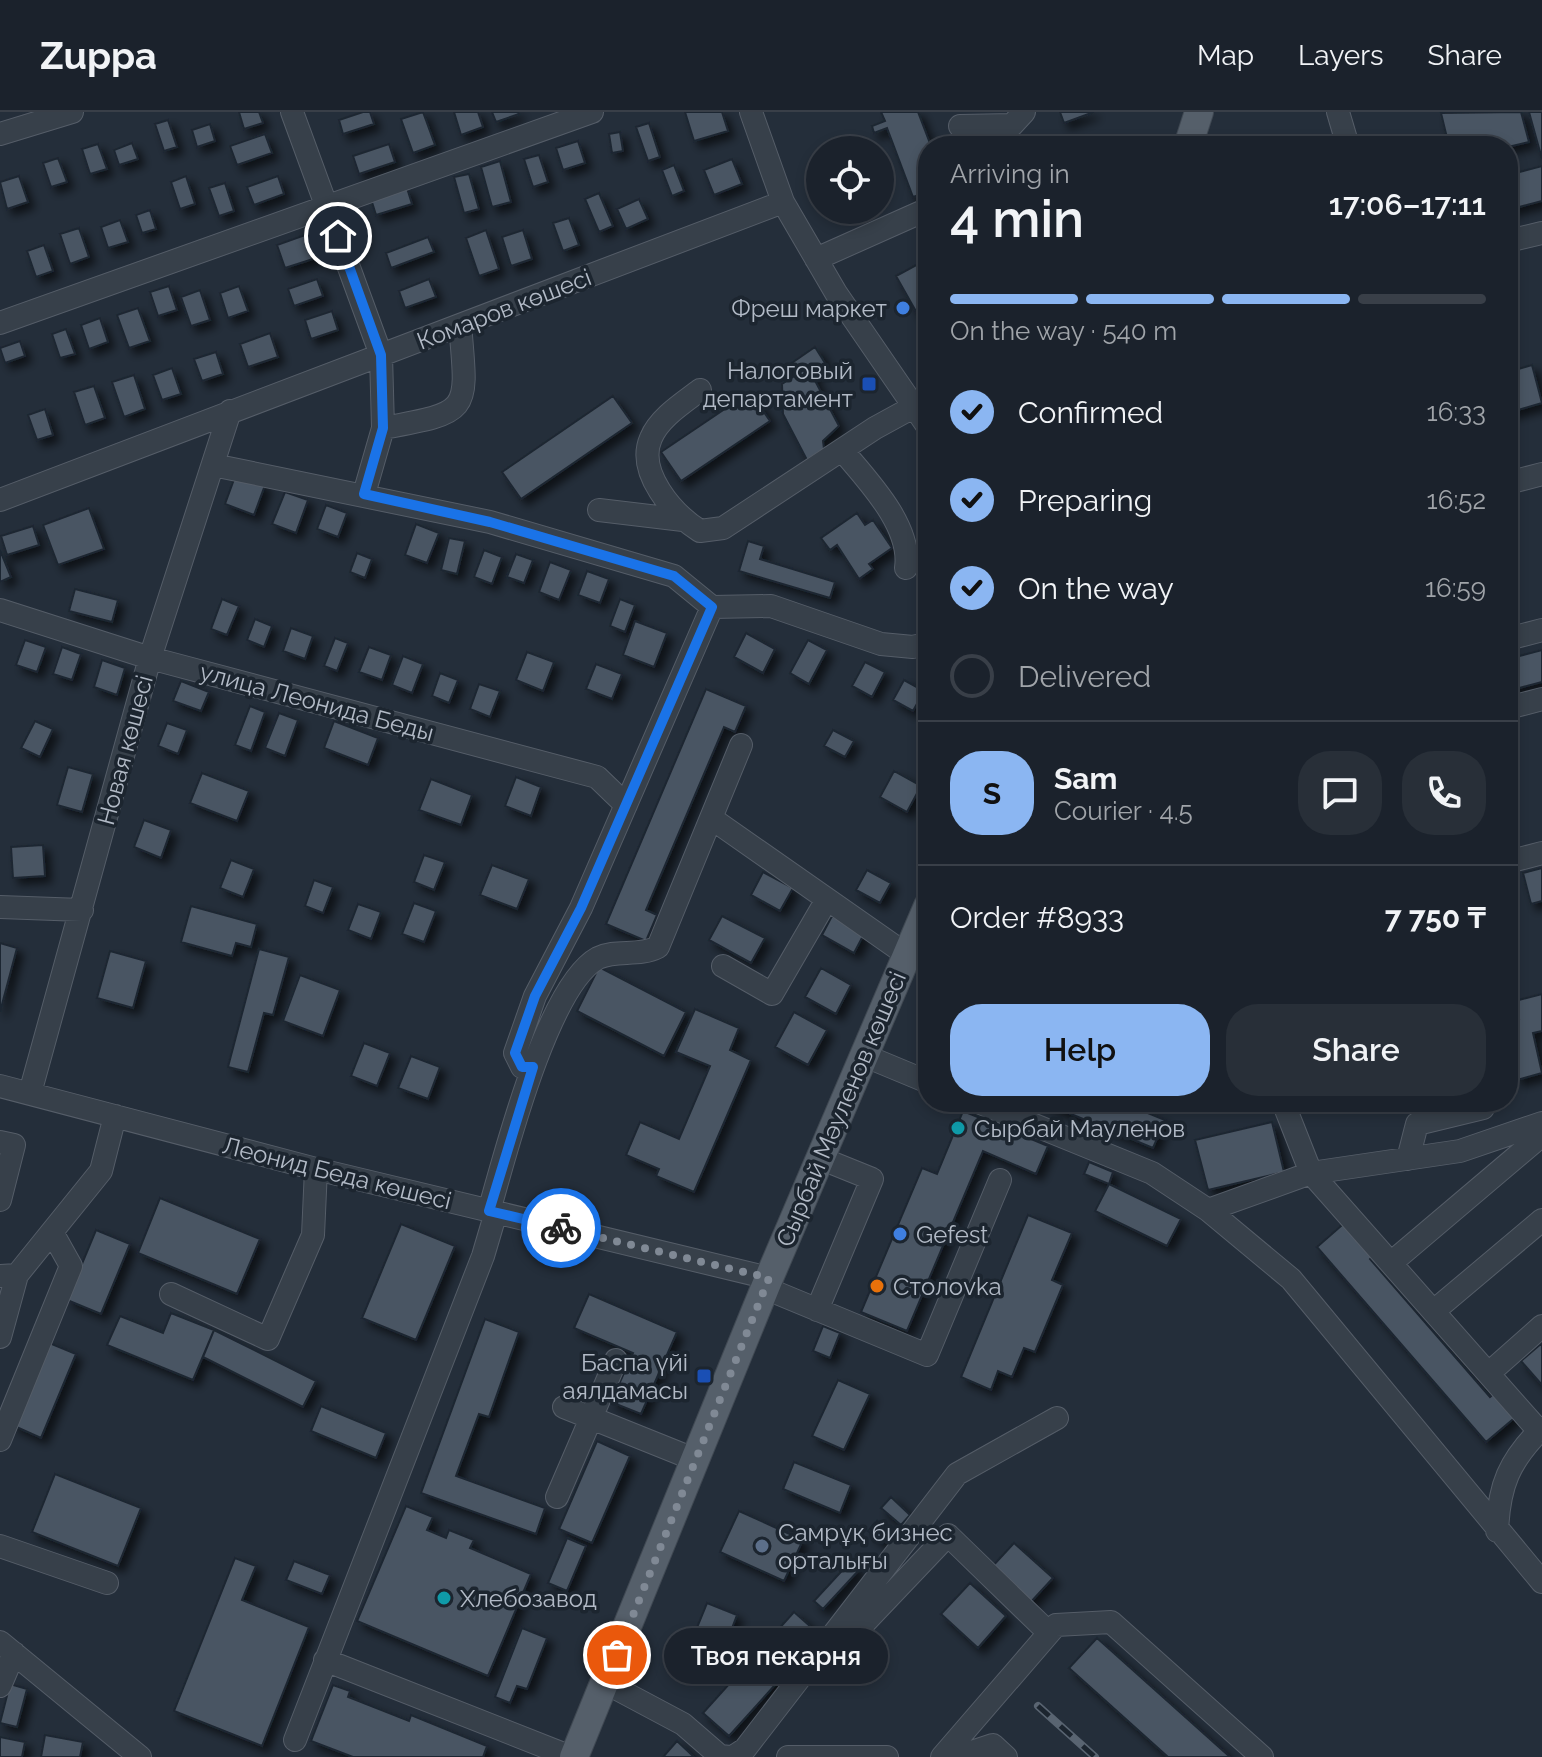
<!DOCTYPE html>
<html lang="en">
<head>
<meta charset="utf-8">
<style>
	body { margin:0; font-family:Raleway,sans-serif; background:#282f38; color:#f1f3f6; height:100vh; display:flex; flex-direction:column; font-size:30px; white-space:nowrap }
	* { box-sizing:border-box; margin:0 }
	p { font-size:26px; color:#a0a4a9 }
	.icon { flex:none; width:44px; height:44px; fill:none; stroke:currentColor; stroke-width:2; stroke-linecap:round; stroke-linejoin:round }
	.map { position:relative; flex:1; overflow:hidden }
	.side { position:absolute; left:918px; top:24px; width:600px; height:976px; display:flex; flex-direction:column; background:#1b222c; border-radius:32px; box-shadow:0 4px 12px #0003,0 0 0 2px #393f48 }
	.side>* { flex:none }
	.buttons { position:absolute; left:806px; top:24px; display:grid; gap:16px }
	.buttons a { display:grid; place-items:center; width:88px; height:88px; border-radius:50%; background:#1b222c; box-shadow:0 4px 12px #0003,0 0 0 2px #393f48; font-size:40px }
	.pin { position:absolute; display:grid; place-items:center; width:68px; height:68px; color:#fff; margin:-34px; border:4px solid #fff; border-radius:50%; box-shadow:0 2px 8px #0007 }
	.courier { position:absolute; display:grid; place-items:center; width:80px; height:80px; margin:-40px; border:6px solid #1a73e8; border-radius:50%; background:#fff; color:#222; box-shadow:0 2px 10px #0007 }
	.bubble { position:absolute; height:56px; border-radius:28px; background:#1b222c; box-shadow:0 4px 12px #0003,0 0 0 2px #393f48; font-size:26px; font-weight:600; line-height:56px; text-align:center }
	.overview em { font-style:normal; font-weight:600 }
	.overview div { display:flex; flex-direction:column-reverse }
	.overview { display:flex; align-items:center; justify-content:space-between; height:136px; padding:0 32px }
	h1 { font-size:52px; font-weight:600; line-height:60px }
	.bar { display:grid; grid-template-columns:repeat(4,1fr); gap:12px 8px; align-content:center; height:96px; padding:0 32px }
	.bar i { height:10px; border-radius:6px; background:#393f48 }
	.bar .on { background:#8bb6f2 }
	.bar p { grid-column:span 4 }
	.line { display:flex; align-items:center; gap:20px; padding:0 32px; border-top:2px solid #393f48 }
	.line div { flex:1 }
	.round { display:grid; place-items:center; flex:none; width:84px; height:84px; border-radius:32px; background:#282f38 }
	ol { padding:0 32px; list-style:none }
	li { display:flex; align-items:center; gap:24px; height:88px }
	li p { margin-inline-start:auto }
	li .icon { padding:8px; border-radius:50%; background:#8bb6f2; color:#111; stroke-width:4 }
	li:last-child { color:#a0a4a9 }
	li i { width:44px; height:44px; border:4px solid #393f48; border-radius:50% }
	.cta { display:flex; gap:16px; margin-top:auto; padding:16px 32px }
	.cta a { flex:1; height:92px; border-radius:32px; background:#8bb6f2; color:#111; font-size:32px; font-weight:600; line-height:92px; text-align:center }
	.cta a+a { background:#282f38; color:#f1f3f6 }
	header { display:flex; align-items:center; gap:48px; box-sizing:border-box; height:112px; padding:0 40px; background:#1b222c; border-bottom:2px solid #393f48 }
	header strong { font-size:38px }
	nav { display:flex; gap:44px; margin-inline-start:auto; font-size:28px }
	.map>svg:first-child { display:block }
</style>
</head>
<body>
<header>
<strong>Zuppa</strong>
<nav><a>Map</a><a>Layers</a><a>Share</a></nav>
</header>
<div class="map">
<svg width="1542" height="1645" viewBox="0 0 1542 1645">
	<defs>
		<filter id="shadow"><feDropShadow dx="6" dy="6" stdDeviation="4" flood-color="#0009"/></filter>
	</defs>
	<rect width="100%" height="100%" fill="#242e3a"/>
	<path fill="#4a5563" stroke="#1e2731" stroke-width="2" filter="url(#shadow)" d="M239,0h20l4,11 -19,6z
		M363,0h7l4,12 -31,10 -4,-14z
		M423,0l12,33 -22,8 -12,-34z
		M454,0h24l5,15 -22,8z
		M492,0h26l1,2 -23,8z
		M685,0h37l6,19 -34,10z
		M881,0h37l13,34h-3v46l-15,5 -26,-69 -13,5 -2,-7 13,-5z
		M1060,0h34l-30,11z
		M1521,0l8,30 -21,5 -59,-1 -8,-33z
		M1529,0h13v47z
		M168,8l9,27 -13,4 -9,-27z
		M649,11l11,34 -12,4 -12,-34z
		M210,12l5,17 -18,6 -5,-17z
		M620,20l3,19 -11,2 -3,-19z
		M265,22l7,19 -35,12 -7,-19z
		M578,29l7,22 -22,7 -7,-22z
		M132,31l6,16 -19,6 -5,-15z
		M98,32l9,25 -17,5 -8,-25z
		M389,32l6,18 -36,12 -6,-18z
		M539,43l9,27 -15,5 -9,-28z
		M58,46l9,24 -16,5 -8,-24z
		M732,47l10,25 -28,11 -10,-25z
		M500,49l11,41 -19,5 -11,-40z
		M674,53l10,26 -12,5 -10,-26z
		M1542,54v35l-34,9v-35z
		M469,62l10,35 -15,4 -10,-36z
		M19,64l9,26 -21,7 -7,-27z
		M186,64l9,28 -15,5 -9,-27z
		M278,64l6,18 -30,11 -7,-18z
		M225,71l9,28 -15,5 -10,-28z
		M407,76l5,16 -36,11 -5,-16z
		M599,81l14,33 -14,6 -14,-33z
		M639,87l9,20 -22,10 -9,-20z
		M150,98l6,19 -14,4 -6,-18z
		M569,106l10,27 -16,6 -10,-28z
		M120,108l8,22 -20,6 -7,-21z
		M79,116l10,29 -19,7 -10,-30z
		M486,118l13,39 -20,7 -13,-38z
		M523,118l9,29 -21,7 -9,-29z
		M305,123l8,24 -28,9 -8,-23z
		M428,125l6,15 -43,16 -5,-15z
		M44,133l9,26 -17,6 -9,-26z
		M920,151l8,15v41l-6,3 -26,-46z
		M317,167l6,17 -29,10 -6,-17z
		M429,167l7,18 -31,11 -6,-17z
		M169,174l8,24 -19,6 -8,-24z
		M239,174l9,25 -20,7 -8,-25z
		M200,178l10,30 -19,6 -10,-29z
		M138,196l12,33 -21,7 -12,-33z
		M332,199l6,19 -27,9 -6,-19z
		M100,206l8,24 -19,7 -8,-24z
		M66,217l9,25 -15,4 -8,-24z
		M270,221l8,24 -30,10 -8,-23z
		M20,229l5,15 -20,7 -5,-15z
		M815,235l10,16 -13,12 27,51 -16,15 1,8 -17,11 -24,-46 -1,-30 25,-16 -24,1z
		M216,240l7,22 -21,7 -8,-22z
		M1532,253l10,38 -34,10v-41z
		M172,256l9,26 -19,6 -9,-25z
		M134,263l11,34 -21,8 -12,-35z
		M94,274l11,32 -20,7 -11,-33z
		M750,280l20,29 -89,60 -20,-29z
		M613,284l19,27 -111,76 -19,-27z
		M45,297l8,26 -16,5 -9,-25z
		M236,362l29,11 -11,30 -29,-11z
		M285,380l23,8 -12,33 -24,-9z
		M326,393l21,8 -9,24 -21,-8z
		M89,396l15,41 -46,16 -15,-40z
		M857,401l8,12 8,-5 19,28 -23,16 4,5 -14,10 -22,-34 -7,5 -9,-12z
		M416,412l23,9 -12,30 -22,-8z
		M33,414l6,19 -32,10 -6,-19z
		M449,426l16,3 -8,33 -16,-4z
		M748,429l16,5 -4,13 75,23 -5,16 -91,-27z
		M0,438l11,27 -11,5z
		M484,438l18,7 -10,27 -18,-7z
		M357,441l15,6 -7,19 -15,-6z
		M516,442l17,6 -9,23 -17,-6z
		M550,450l21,8 -12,30 -20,-8z
		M587,459l22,8 -9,24 -22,-8z
		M75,477l43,11 -6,22 -43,-11z
		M222,487l17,7 -12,29 -16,-6z
		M620,487l15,6 -10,27 -15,-6z
		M255,507l17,7 -8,21 -17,-7z
		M635,509l32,12 -13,34 -31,-12z
		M291,516l22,8 -8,23 -22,-8z
		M746,521l29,16 -12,24 -29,-16z
		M335,526l13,5 -11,28 -13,-5z
		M25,528l21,7 -9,25 -21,-7z
		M808,528l19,10 -18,34 -19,-11z
		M62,535l19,7 -9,26 -19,-6z
		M369,535l22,8 -9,25 -23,-8z
		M1542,538v32l-34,9v-32z
		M527,540l27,10 -11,29 -27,-11z
		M403,544l20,8 -11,29 -20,-8z
		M102,548l23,8 -8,27 -23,-8z
		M865,550l20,10 -13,25 -20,-11z
		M596,552l26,10 -10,25 -26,-10z
		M440,561l18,7 -9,23 -17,-7z
		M904,568l20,11 -11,20 -20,-11z
		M181,569l28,11 -8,19 -28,-10z
		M479,572l21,7 -10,26 -20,-8z
		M706,577l40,17 -11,26 -11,-5 -78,183 11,5 -11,26 -40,-17z
		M250,594l15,6 -14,39 -16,-6z
		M279,601l19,7 -13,36 -20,-8z
		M35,609l18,8 -13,28 -19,-9z
		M334,609l44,17 -10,27 -44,-17z
		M167,611l20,7 -9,24 -20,-8z
		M833,618l21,11 -9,16 -21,-11z
		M68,655l25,7 -11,38 -25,-7z
		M894,659l27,15 -14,26 -27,-15z
		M202,661l47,18 -12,30 -47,-18z
		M516,665l25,10 -10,29 -26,-10z
		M431,667l41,16 -11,30 -42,-15z
		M144,708l27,10 -10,28 -27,-11z
		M43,733l2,31 -32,2 -2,-31z
		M424,743l21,7 -11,28 -20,-8z
		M231,748l23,9 -11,28 -23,-9z
		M492,753l37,14 -12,30 -37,-14z
		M1542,756v33l-11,3 -8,-31z
		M867,758l24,13 -11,20 -24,-13z
		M763,760l30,16 -13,23 -29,-16z
		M314,768l19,7 -10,26 -18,-7z
		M414,791l22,8 -12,31 -22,-8z
		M358,792l23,8 -10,27 -23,-9z
		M191,794l66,18 -6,23 -15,-4 -4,13 -51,-14z
		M722,804l43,22 -14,25 -42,-23z
		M832,804l32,18 -10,19 -32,-18z
		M0,831l17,5 -17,64z
		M259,837l30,8 -16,58 -9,-2 -16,59 -20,-5z
		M110,839l36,10 -13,47 -36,-10z
		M599,855l87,45 -22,44 -87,-45z
		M821,856l30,17 -15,29 -31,-17z
		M300,863l40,15 -17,46 -40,-15z
		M1542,882v37l-9,2 9,40 -25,7 -9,-33v-25l11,-3 -4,-18z
		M695,897l44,19 -9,22 21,10 -57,132 -38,-16 3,-7 -33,-14 14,-33 39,17 31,-73 -34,-14z
		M794,900l33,18 -19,35 -33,-18z
		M364,931l26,10 -13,33 -26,-10z
		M411,944l29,11 -12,32 -30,-11z
		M1042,990h79l44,18 -12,28z
		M963,999l85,35 -12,28 -53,-23 -76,180 -46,-19 61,-144 15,6z
		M1272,1010l12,50 -76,18 -13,-50z
		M1089,1050l24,10 -4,12 -25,-10z
		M1109,1072l72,35 -14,27 -72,-35z
		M160,1086l100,41 -23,55 -99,-41z
		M1028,1103l44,18 -20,47 11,5 -28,67 -11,-4 -12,29 -14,-6 -7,19 -30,-13z
		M1349,1107l27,34 -6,6 120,138 7,-6 21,24 -32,27 -169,-195z
		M401,1112l54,22 -39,94 -54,-22z
		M96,1118l34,14 -29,70 -34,-14z
		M589,1182l88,38 -36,82 -30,-12 22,-49 -59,-25z
		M171,1201l43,17 -21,50 -86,-35 13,-29 43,17z
		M485,1207l34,13 -30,85 -10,-3 -23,62 89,32 -9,26 -115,-41z
		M823,1214l17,7 -10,25 -17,-7z
		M214,1218l102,51 -13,26 -100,-50z
		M47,1230l29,12 -35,84 -29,-13z
		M1542,1231v42l-21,-24z
		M838,1268l32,14 -26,56 -32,-14z
		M321,1294l65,27 -10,25 -65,-27z
		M597,1329l33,15 -38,87 -33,-14z
		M794,1350l57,23 -11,28 -57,-24z
		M55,1362l86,34 -23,58 -86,-34z
		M891,1385l19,18 -9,10 -20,-17z
		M406,1394l27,11 -6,13 19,8 3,-8 25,10 -4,8 61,26 -43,102 -131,-55z
		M739,1399l64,29 -19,41 -64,-29z
		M877,1409l14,12 -9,10 -14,-12z
		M567,1426l19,8 -19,45 -19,-8z
		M1014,1431l39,35 -24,26 -39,-35z
		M235,1446l21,8 -14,34 67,27 -47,119 -88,-35z
		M294,1449l36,14 -8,19 -36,-14z
		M850,1450l9,8 -36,39 -9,-8z
		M970,1471l36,33 -28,32 -37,-34z
		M707,1491l30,12 -8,21 -8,-3 -11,28 -23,-9z
		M794,1500l26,23 -91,101 -26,-23z
		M522,1516l25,10 -20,51 -10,-3 -7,17 -15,-6z
		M1097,1526l133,119h-62l-99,-89z
		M10,1572l17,5 -10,38 -17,-4z
		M333,1573l17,6 -2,6 61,24 2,-6 76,31 -4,11h-130l-42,-16z
		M45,1623l38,7 -3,15h-39z
		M0,1625l25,5 -3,15h-22z
		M677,1629l17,16h-31z"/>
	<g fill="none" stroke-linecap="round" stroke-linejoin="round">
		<defs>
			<path id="minor" d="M292,0l89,243 2,73 -19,66
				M751,0l32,90 53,91 92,134
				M1338,0l10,34
				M960,14l52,-1 12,-13
				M0,22l72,-22
				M1508,129l34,-8
				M816,147l112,-50
				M0,211l592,-211
				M700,278c-17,13 -41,28 -49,48 -15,34 22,76 49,93l23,-3 152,-100 53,-29
				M383,316c88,-16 85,-15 77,-103
				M842,338c26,31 70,76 64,118
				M213,353l277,57 184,54 38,31 59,-1 110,38 32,3 15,-4
				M1508,371l34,-9
				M0,388l783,-298
				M599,398l84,10
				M0,498l150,48 447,119 29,28
				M1508,527l34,-9
				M1508,596l34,-9
				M711,706l196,137
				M1508,750l34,-9
				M0,795l82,3
				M723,854l49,28 54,-93
				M863,943l65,27
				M533,955h-11l-7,-14 20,-57 46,-88 131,-301
				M0,974l316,83 453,109
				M30,981l120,-435 80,-247
				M978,990l174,71 56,37 83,69 251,303
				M0,1030l14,3 -14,55
				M1408,1047l9,-35 66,-16
				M1311,1061l228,258
				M1311,1061l149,-22 82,-28
				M1208,1098l103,-37 -28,-71
				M489,1099c16,-56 59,-226 109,-253 18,-9 41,-1 60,-11l83,-202
				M1391,1151l151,-128
				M0,1164l17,-1 84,-104 14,-55
				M765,1176l162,67 73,-175
				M171,1182l97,45 45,-104 3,-66
				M817,1198l55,-131 -52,-21
				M1435,1198l107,-90
				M0,1225l17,-62
				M1489,1261l53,-47
				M564,1295l132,53
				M0,1328l71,-174 -19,-34
				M557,1385l59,-137
				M1497,1419c2,-46 12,-70 45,-103
				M0,1434l107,37
				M0,1530l140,115
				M831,1546l117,-123 101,98
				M325,1548l246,97
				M606,1571l77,41 37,32 10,1
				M0,1574l14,-33
				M295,1628l188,-484 13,-44
				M733,1645l12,-8 212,-275 100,-56
				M788,1645h99
				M942,1645l114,-132 55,-3 151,135
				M957,1645l36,-12 13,12"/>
			<path id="major" d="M1188,34l11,-34
				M574,1645l195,-479 159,-372"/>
		</defs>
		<use href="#minor" stroke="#555d68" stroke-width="24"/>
		<use href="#major" stroke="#404953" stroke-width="30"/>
		<use href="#minor" stroke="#37404a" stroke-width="22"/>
		<use href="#major" stroke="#555f6a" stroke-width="28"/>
		<defs>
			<path id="rail" d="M1038,1594l57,51"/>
		</defs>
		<use href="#rail" stroke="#596471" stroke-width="8"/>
		<use href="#rail" stroke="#1c252f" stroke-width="5" stroke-dasharray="15" stroke-linecap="butt"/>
	</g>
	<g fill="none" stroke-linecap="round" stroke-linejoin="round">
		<path stroke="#808995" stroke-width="8" stroke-dasharray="0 14.4" d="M561,1116l208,50 -152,377"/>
		<path stroke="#1a73e8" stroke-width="10" d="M338,124l43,119 2,73 -19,66 126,28 184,54 38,31 -131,301 -46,88 -20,57 7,14h11l-44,144 72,17"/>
	</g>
	<g fill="#3f7fe0" stroke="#1c252f" stroke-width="3">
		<circle cx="903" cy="196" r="8"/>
		<circle cx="900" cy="1122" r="8"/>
	</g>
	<g fill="#1a4fb4" stroke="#1c252f" stroke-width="3">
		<rect x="861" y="264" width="16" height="16" rx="4"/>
		<rect x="696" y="1256" width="16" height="16" rx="4"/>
	</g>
	<g fill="#0f9aa8" stroke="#1c252f" stroke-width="3">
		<circle cx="958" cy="1016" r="8"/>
		<circle cx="444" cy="1486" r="8"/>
	</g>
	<circle fill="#e8710a" stroke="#1c252f" stroke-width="3" cx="877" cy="1174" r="8"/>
	<circle fill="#5c6f8a" stroke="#1c252f" stroke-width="3" cx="762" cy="1434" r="8"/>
	<g text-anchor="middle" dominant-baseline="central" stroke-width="7" stroke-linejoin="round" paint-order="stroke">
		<g font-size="24" fill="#b2bac6" stroke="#1c252f" text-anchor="start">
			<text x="887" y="196" text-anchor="end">Фреш маркет</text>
			<text x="853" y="258" text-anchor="end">Налоговый<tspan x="853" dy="28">департамент</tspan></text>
			<text x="974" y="1016">Сырбай Мауленов</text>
			<text x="916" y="1122">Gefest</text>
			<text x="893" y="1174">Столоvka</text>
			<text x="688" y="1250" text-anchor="end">Баспа үйі<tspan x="688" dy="28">аялдамасы</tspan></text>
			<text x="778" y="1420">Самрұқ бизнес<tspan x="778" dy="28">орталығы</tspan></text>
			<text x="460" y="1486">Хлебозавод</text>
		</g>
		<g font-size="24" fill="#b2bac6" stroke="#1c252f">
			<text transform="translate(504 197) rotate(-21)">Комаров көшесі</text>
			<text transform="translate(317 590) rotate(15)">улица Леонида Беды</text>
			<text transform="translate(125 638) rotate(-75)">Новая көшесі</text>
			<text transform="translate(841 997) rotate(-67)">Сырбай Мәуленов көшесі</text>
			<text transform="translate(337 1061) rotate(14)">Леонид Беда көшесі</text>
		</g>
	</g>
</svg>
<div class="buttons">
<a><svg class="icon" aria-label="locate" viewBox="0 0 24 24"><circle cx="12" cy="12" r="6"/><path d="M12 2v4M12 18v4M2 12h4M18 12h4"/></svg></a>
</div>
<div class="pin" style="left:617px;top:1543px;background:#ea580c"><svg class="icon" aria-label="bag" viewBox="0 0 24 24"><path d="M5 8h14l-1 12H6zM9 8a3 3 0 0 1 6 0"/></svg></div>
<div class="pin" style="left:338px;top:124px;background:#1f2937"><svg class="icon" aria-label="home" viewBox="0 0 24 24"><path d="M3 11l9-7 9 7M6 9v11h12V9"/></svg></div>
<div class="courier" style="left:561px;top:1116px"><svg class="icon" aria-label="bike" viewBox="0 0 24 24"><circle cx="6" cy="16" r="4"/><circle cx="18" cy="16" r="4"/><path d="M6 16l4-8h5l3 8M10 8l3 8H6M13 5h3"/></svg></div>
<div class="bubble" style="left:664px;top:1516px;width:224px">Твоя пекарня</div>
<section class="side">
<div class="overview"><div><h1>4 min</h1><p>Arriving in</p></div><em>17:06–17:11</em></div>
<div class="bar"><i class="on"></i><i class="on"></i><i class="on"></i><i></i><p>On the way · 540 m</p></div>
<ol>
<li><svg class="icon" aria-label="check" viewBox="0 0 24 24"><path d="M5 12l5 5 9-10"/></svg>Confirmed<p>16:33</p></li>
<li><svg class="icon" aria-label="check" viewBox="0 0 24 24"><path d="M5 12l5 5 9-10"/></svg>Preparing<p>16:52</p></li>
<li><svg class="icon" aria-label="check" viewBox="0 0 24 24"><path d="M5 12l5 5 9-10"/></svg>On the way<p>16:59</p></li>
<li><i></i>Delivered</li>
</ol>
<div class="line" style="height:144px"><b class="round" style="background:#8bb6f2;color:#111">S</b><div><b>Sam</b><p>Courier · 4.5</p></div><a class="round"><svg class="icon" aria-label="chat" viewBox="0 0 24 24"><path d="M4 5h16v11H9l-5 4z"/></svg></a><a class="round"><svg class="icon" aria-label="phone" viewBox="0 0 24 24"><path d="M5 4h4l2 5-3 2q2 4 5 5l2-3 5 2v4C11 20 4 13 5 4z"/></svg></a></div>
<div class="line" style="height:104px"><div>Order #8933</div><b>7 750 ₸</b></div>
<div class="cta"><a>Help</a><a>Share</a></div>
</section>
</div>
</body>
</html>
